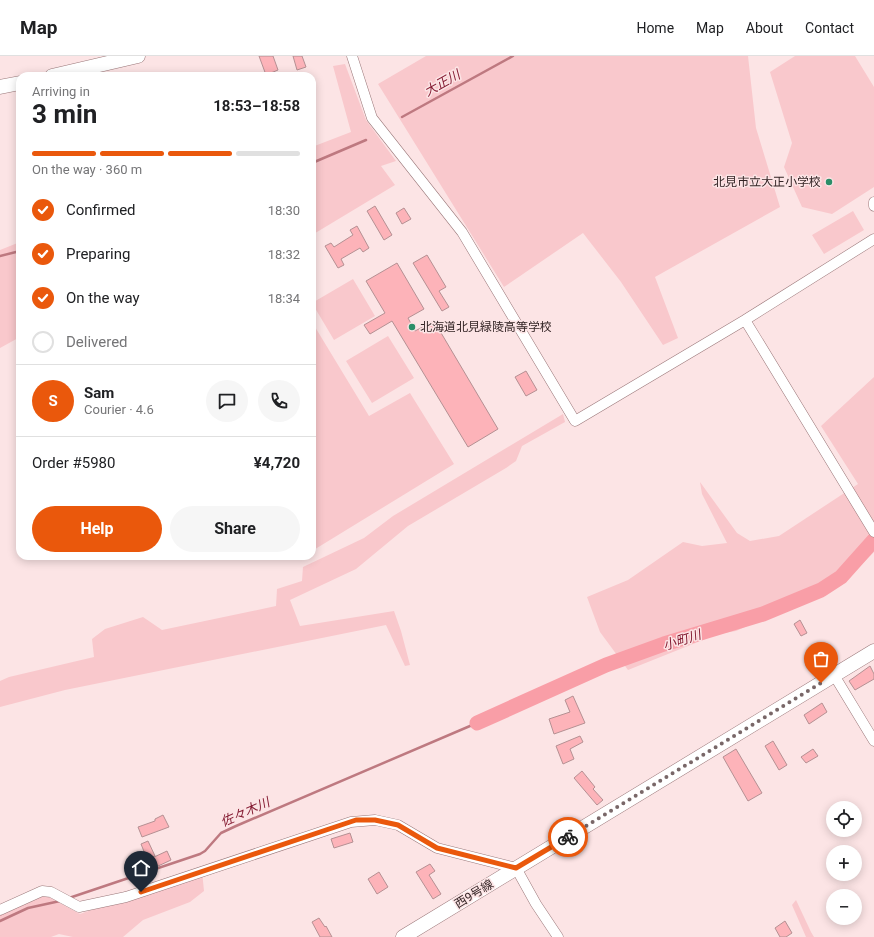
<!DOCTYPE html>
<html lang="en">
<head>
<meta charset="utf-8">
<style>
	body { margin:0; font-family:Roboto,"Noto Sans JP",sans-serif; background:#f6f6f6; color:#202124; height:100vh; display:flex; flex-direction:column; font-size:15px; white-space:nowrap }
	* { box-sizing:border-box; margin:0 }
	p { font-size:13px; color:#757577 }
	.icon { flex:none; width:22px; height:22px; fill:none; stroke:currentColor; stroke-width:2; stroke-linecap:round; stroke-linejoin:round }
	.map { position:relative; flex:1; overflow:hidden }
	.sheet { position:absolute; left:16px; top:16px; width:300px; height:488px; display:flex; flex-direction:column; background:#fff; border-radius:12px; box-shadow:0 2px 10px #0003 }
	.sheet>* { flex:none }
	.tools { position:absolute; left:826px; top:745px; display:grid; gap:8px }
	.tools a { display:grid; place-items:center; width:36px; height:36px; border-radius:50%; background:#fff; box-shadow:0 2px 10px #0003; font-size:20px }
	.pin { position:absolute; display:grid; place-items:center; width:34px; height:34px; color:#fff; margin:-41px -17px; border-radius:50% 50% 50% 0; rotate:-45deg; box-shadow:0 0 4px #0007 }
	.pin .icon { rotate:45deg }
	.courier { position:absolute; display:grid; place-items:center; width:40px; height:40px; margin:-20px; border:3px solid #ea580c; border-radius:50%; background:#fff; color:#222; box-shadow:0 1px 5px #0007 }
	.headline em { font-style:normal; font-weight:700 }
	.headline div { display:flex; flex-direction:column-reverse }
	.headline { display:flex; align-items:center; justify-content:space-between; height:68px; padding:0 16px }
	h1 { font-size:26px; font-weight:700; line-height:30px }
	.bar { display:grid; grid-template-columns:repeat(4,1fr); gap:6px 4px; align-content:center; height:48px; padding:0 16px }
	.bar i { height:5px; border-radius:3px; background:#e0e0e0 }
	.bar .current { background:#ea580c }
	.bar p { grid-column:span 4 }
	.line { display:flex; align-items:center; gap:10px; padding:0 16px; border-top:1px solid #e0e0e0 }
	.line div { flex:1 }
	.round { display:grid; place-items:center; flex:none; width:42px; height:42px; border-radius:21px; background:#f6f6f6 }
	ol { padding:0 16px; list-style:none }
	li { display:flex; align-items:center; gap:12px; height:44px }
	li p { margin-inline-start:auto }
	li .icon { padding:4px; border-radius:50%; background:#ea580c; color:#fff; stroke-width:4 }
	li:last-child { color:#757577 }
	li i { width:22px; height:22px; border:2px solid #e0e0e0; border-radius:50% }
	.action { display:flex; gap:8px; margin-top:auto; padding:8px 16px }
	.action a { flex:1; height:46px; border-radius:24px; background:#ea580c; color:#fff; font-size:16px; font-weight:700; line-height:46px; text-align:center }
	.action a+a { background:#f6f6f6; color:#202124 }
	header { display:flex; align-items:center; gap:24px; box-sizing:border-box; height:56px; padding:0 20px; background:#fff; border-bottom:1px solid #e0e0e0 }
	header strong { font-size:19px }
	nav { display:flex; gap:22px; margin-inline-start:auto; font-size:14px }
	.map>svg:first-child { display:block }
</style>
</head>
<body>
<header>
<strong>Map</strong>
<nav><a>Home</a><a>Map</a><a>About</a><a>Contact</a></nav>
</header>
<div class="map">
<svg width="874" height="881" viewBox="0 0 874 881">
	<rect width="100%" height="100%" fill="#fce4e5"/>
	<path fill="#f9c8cc" d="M426,0h322l8,72 24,79 -125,70 23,61 -15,7 -42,-63 -38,-49 -79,54 -126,-203z
		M795,0h60l19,31v100l-42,27 -30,-7 -18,-40 8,-24 -22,-71z
		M345,8l21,56 30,41 -15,5 14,19 -83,50v-88l39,-15 -18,-66z
		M853,155l11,19 -40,24 -12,-19z
		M20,186v95l-20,11v-98z
		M353,223l22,37 -41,24 -22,-37z
		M312,266l57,94 41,-23 44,71 -142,87z
		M388,280l26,42 -42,25 -26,-42z
		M874,321v175l-32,32 -106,47 -18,3 -90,36 -28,-38 -13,-35 41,-17 55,-38 19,4 25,-3 -25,-49 -2,-12 37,51 13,8 29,-5 79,-52 -37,-58z
		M563,358l2,8 -43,24 -6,15 -10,7 -98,58 -52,43 -66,31 10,26 94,-15 7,20 9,34 -5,1 -19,-41 -321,65 -65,17v-26l9,-4 85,-20 -2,-18 13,-10 38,-12 19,13 114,-24 1,-17 25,-8 1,-14 61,-29 29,-22z
		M202,815l2,20 -14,11 -47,18 -20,17h-50l-14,-3 -8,3h-51v-22l45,-20 35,19z
		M796,844l15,32 3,5h-8l-14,-32z"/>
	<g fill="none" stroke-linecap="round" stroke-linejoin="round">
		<path stroke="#be7980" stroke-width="2.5" d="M402,61l111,-61
			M312,107l54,-23
			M0,200l20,-5
			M69,842l131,-44 5,-3 16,-18 15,-7 241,-103
			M0,865l28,-13 32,-7"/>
		<path stroke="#f99ea7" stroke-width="15" d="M477,667l129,-58 58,-21 99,-30 58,-24 20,-13 33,-37"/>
	</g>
	<path fill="#fdb3b9" stroke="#b59093" d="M259,0h14l5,14 -12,5z
		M293,0h9l4,11 -9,3z
		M375,150l17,29 -8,5 -17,-29z
		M404,152l7,11 -9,5 -6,-11z
		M357,170l12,22 -6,4 -3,-4 -19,11 3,6 -6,3 -13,-22 6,-3 3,4 19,-12 -3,-5z
		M427,199l19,32 -7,4 10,16 -7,4 -29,-48z
		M397,207l27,46 -16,9 7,13 19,-10 64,108 -30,18 -76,-126 -22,13 -6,-9 21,-12 -19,-32z
		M526,315l11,19 -11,6 -11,-19z
		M800,564l7,13 -6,3 -7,-12z
		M870,610l4,8v5l-19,11 -6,-9z
		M573,640l12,27 -31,11 -5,-15 21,-7 -5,-12z
		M822,647l5,9 -18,12 -5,-9z
		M580,680l3,6 -13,7 4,10 -11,5 -7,-18z
		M773,685l14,24 -8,5 -14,-24z
		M736,693l26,44 -14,8 -25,-44z
		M813,693l5,7 -12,7 -5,-6z
		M582,715l13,16 -2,2 10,11 -6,5 -23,-27z
		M163,759l6,12 -27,10 -4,-10 17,-6v-2z
		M350,777l3,9 -19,6 -3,-9z
		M148,785l7,15 -8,3 -6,-15z
		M167,795l4,9 -15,7 -4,-9z
		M430,808l5,7 -6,4 12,19 -8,5 -17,-27z
		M379,816l9,15 -11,7 -9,-15z
		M319,862l6,9 1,-1 6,11h-12l-8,-15z
		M785,865l7,12 -6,4h-6l-5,-9z"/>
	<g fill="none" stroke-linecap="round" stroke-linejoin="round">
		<defs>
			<path id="street" d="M352,0l20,62 90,114 113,189 170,-101 129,-81
				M874,146v4
				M745,264l129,212
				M834,619l40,66
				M0,854l42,-19 9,1 28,15 47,-10 225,-75 24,-2 23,5 39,23 79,20 20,36 22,33"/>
			<path id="secondary" d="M52,20l86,-20
				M0,31l20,-4
				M403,881l471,-286"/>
		</defs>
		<use href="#street" stroke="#9a7779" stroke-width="11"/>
		<use href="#secondary" stroke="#9a7779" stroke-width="15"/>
		<use href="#street" stroke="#fff" stroke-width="10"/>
		<use href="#secondary" stroke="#fff" stroke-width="14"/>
	</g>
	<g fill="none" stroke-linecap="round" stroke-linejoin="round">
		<path stroke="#796768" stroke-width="4" stroke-dasharray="0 7.2" d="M568,781l253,-154"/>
		<path stroke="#ea580c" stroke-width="5" d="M141,836l215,-72h19l23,5 39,23 79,20 52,-31"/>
	</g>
	<g fill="#2b8e68" stroke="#fce4e5" stroke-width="1.5">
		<circle cx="829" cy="126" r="4"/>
		<circle cx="412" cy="271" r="4"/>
	</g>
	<g text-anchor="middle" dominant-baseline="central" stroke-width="3" stroke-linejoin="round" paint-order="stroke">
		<g font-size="12" fill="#332425" stroke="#fce4e5" text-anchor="end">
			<text x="821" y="126">北見市立大正小学校</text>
			<text x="420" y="271" text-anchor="start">北海道北見緑陵高等学校</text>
		</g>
		<g font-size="12" fill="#332425" stroke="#fce4e5">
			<text transform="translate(474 838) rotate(-31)">西9号線</text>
		</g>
		<g font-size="13" font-style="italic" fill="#851c33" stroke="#fce4e5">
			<text transform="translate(442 27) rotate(-29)">大正川</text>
			<text transform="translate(682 584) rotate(-18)">小町川</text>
			<text transform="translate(245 756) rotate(-24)">佐々木川</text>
		</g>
	</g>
</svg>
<div class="tools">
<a><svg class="icon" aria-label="locate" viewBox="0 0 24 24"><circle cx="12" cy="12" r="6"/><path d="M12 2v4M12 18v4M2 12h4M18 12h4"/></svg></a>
<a>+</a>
<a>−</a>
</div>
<div class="pin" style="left:821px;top:627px;background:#ea580c"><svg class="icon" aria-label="bag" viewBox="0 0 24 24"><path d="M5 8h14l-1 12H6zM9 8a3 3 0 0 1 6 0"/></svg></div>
<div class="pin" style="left:141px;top:836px;background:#1f2937"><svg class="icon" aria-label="home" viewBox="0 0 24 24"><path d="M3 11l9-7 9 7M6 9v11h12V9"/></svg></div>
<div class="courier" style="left:568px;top:781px"><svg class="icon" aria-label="bike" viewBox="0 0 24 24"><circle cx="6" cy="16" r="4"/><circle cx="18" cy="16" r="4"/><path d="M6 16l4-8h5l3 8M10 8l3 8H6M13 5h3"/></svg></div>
<section class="sheet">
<div class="headline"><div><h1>3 min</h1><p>Arriving in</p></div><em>18:53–18:58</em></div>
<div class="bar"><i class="current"></i><i class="current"></i><i class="current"></i><i></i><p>On the way · 360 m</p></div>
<ol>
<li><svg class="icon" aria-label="check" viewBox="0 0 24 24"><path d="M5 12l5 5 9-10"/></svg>Confirmed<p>18:30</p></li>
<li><svg class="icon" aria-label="check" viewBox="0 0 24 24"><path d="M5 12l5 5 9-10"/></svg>Preparing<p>18:32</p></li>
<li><svg class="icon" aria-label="check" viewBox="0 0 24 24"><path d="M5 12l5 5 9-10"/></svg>On the way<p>18:34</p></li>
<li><i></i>Delivered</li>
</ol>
<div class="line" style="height:72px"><b class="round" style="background:#ea580c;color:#fff">S</b><div><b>Sam</b><p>Courier · 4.6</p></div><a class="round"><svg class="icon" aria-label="chat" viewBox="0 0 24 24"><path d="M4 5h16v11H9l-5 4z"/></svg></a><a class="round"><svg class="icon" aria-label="phone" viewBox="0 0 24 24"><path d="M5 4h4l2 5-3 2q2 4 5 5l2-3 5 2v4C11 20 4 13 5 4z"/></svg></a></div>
<div class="line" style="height:52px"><div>Order #5980</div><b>¥4,720</b></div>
<div class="action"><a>Help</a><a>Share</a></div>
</section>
</div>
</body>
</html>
